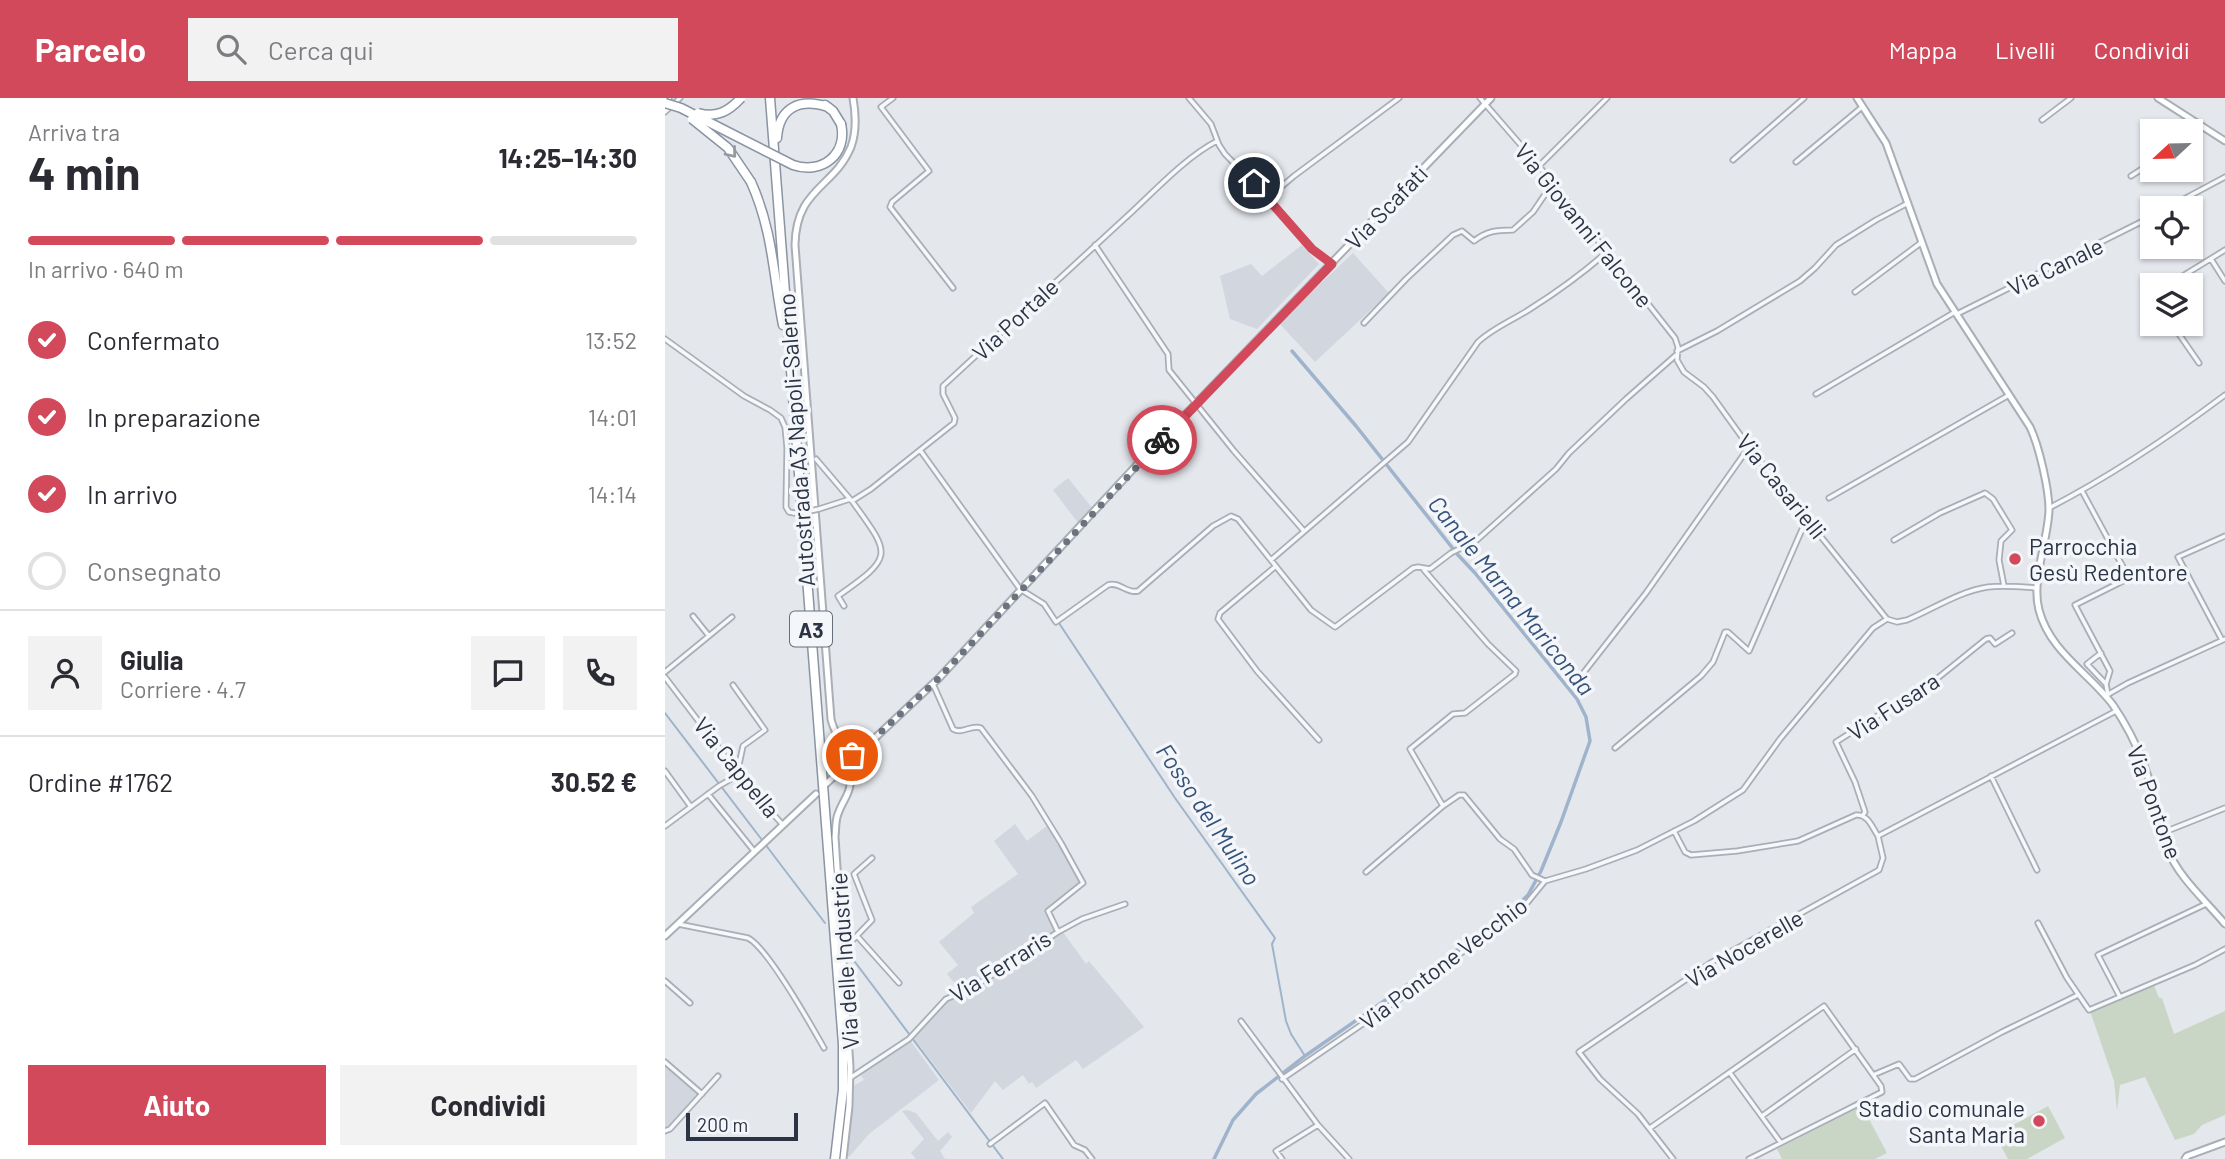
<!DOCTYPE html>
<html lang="it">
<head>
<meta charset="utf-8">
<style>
	body { margin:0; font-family:Barlow,sans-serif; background:#f2f2f3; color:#2b2b33; height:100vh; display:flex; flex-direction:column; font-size:26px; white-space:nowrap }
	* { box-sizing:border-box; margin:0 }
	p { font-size:23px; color:#7c7c81 }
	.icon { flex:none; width:38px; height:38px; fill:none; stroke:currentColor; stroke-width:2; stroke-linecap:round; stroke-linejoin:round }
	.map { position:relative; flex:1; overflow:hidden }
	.panel { display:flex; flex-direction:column; background:#fff; width:665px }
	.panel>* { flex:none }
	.needle { width:46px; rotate:248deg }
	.controls { position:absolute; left:1475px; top:21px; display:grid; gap:14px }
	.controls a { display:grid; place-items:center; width:63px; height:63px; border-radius:0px; background:#fff; box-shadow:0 2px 5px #0004; font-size:35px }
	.scale { position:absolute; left:21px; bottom:18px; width:112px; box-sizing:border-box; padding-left:7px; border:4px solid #2b3445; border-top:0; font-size:19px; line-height:24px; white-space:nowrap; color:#2b3445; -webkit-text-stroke:5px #f4f6f9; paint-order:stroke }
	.pin { position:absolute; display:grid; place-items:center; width:60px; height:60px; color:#fff; margin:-30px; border:4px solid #fff; border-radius:50%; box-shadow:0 2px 7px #0007 }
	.courier { position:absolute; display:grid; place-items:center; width:70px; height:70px; margin:-35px; border:5px solid #d1495b; border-radius:50%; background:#fff; color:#222; box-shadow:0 2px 9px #0007 }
	.overview em { font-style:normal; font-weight:700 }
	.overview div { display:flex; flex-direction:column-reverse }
	.overview { display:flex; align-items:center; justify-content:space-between; height:119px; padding:0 28px }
	h1 { font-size:46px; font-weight:700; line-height:52px }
	.bar { display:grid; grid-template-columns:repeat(4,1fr); gap:10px 7px; align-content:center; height:84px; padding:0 28px }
	.bar i { height:9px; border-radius:5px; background:#e1e1e2 }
	.bar .selected { background:#d1495b }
	.bar p { grid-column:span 4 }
	.line { display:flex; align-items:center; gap:18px; padding:0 28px; border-top:2px solid #e1e1e2 }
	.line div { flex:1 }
	.round { display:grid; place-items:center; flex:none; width:74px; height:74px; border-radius:0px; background:#f2f2f3 }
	ol { padding:0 28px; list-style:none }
	li { display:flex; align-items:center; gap:21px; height:77px }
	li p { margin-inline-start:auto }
	li .icon { padding:7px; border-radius:50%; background:#d1495b; color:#fff; stroke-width:4 }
	li:last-child { color:#7c7c81 }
	li i { width:38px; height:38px; border:4px solid #e1e1e2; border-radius:50% }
	.button { display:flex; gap:14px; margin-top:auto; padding:14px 28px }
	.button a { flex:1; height:80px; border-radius:0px; background:#d1495b; color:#fff; font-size:28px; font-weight:700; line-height:80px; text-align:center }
	.button a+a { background:#f2f2f3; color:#2b2b33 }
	header { display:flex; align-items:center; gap:42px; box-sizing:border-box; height:98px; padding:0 35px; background:#d1495b; color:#fff }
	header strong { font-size:33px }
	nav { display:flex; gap:38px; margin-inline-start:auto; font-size:24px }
	.search { width:490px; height:63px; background:#f2f2f3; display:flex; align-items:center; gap:18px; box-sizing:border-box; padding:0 24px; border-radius:0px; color:#7c7c81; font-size:26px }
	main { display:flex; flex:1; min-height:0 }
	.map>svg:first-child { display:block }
</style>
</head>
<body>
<header>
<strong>Parcelo</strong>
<div class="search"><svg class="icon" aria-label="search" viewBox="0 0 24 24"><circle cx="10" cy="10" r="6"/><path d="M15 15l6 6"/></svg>Cerca qui</div>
<nav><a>Mappa</a><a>Livelli</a><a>Condividi</a></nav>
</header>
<main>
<section class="panel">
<div class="overview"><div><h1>4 min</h1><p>Arriva tra</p></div><em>14:25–14:30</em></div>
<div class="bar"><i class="selected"></i><i class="selected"></i><i class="selected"></i><i></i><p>In arrivo · 640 m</p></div>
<ol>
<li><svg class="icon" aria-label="check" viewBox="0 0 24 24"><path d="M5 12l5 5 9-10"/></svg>Confermato<p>13:52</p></li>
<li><svg class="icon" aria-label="check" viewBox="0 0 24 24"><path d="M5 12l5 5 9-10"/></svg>In preparazione<p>14:01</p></li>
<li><svg class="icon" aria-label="check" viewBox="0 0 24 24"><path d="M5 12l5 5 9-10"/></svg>In arrivo<p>14:14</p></li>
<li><i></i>Consegnato</li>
</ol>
<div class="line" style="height:126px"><a class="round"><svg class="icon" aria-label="person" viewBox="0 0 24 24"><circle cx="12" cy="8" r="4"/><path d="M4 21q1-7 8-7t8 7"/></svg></a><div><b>Giulia</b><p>Corriere · 4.7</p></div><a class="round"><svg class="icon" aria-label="chat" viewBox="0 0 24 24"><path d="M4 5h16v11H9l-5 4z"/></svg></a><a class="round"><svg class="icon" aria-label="phone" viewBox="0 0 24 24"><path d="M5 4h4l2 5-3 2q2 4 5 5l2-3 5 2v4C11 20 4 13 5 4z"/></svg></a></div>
<div class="line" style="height:91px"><div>Ordine #1762</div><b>30.52 €</b></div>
<div class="button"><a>Aiuto</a><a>Condividi</a></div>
</section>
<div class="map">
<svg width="1560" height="1061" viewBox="0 0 1560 1061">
	<rect width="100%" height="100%" fill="#e4e7ec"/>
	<path fill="#d2d6de" d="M637,147l17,19 -62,65 -27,-10 -10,-43 31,-12 11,12z
		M688,155l36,40 -74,69 -36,-39z
		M403,380l25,31 -14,15 -26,-34z
		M350,726l12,17 21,-16 32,55v4l-34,27 10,19 -86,56 -10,4 -13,-16 11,-9 -19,-23 35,-29 -3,-6 47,-33 -24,-33z
		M398,834l23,32 3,-3 55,66 -61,42 -7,-9 -40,28 -4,-6 -3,2 -6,-9 -20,15 -8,-9 -24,32 -58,-76 35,-36 33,-15z
		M244,941l30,41 -70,54 -20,23 -3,-3 7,-68 11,-6 -4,-6z
		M0,967l34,28 -14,18 -20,19z
		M242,1012l9,3 22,28 10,-9 4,5 -12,14 5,8h-29l-5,-6 13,-14 -22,-28z"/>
	<path fill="#c9d6c5" d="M1488,885l6,15h3l12,36 51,-23v104l-23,10 -8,9 -19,6 -30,-63 -25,8 -3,26 -3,-30 -24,-70z
		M1197,1008l25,47 -12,6h-93l-5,-10z
		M1383,1008l17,32 -38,21h-19l-13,-24z"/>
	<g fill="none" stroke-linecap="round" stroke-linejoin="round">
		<path stroke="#9fb4cc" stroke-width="2" d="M382,507l128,193 100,140 -3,6 14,77 5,13 14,22
			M0,615l97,127
			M100,746l60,79
			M181,852l157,209"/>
		<path stroke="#9fb4cc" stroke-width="3.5" d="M549,1061l19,-39 23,-26 49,-38 148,-103 58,-42 17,-16 13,-24 20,-49 29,-81 -4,-24 -9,-18 -102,-126 -17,-18 -102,-129 -64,-75"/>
		<defs>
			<path id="street" d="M228,0l-12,9 48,64 -37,31 -2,5 63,81
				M524,0l22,26 8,21 6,9 43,44 44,51 18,14
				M815,0l59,68 136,172 3,9 -1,13 7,12 20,15 9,10 36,50 138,172
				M0,14l15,-14
				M1377,22l29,-22
				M1526,37l11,-8
				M1068,62l71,-62
				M1131,64l66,-55
				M874,68l68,-68
				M1466,78l22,-14
				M603,100l26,-22 105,-78
				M1502,110l58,-31
				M430,147l73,109 1,16 65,81 70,80
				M1546,161l14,22
				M1503,187l57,-35
				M1190,194l67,-50
				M1292,216l196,-98
				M699,225l42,-44 47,-44 9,-4 12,10c13,-10 22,-11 39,-11l20,-18 19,-28
				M1507,226l27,39
				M0,241l79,57 26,14 11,8 4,9 2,21 -1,59 3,5 5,1
				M1012,253l40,-20 83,-50 15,-13 21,-23 40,-25 32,-17
				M1151,296l139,-82
				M255,352l100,139 24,15 12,18 52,-37c11,-4 19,9 30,6l75,-65 18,-10 7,3 73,91 24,17 78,-59 5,-1 12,2 21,-16 26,-13 79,-71 13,-16 57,-54 50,-44
				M151,361l34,40
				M1417,393l47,87 -54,27 35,66 -4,13 2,11
				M1164,400l180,-103
				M1384,410c62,-32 120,-71 176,-113
				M154,411l31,-10 2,2 19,-12 83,-66 1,-5 -12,-24v-8c60,-56 120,-111 180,-166 29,-26 61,-62 94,-79
				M1229,442l46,-27 45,-20 8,6 19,31 -11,11 -2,19 5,26
				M606,462l137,-118 70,-100c15,-14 35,-22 52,-33 27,-17 53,-36 77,-57
				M611,468l-56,47 -2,6 39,52 62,69
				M179,508l-6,-10c57,-40 53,-41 14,-95
				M28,518l16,20
				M1222,521l10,3 10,-2c26,-11 53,-29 81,-33 17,-2 33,0 49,1
				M1557,542l-44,-83 47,-21
				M1436,555l-14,11 19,20
				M0,574l67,-55
				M0,579l57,75 11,18 50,55
				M68,587l32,45 -22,16 -6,28
				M909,587l72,-92 103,-146
				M1442,597l21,-12 97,-44
				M950,650l86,-72 12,-14 12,-30h3l21,19 58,-133
				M0,673l26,36
				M1326,678l46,94
				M43,696l46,57
				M778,708l16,-11h5l36,44 14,10 18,26 13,6
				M1198,717l2,-3 -10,-30 -19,-40 103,-65 47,-38 4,-1 5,6 17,-11
				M0,728l54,-40 19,-11
				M1009,733l11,21 6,3 46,-4 61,-10 58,-26c12,-1 16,12 22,21
				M1497,735l63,-25
				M701,774l77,-66 -33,-57 43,-35 12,-1 50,-39 1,-3 -28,-27 -64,-74
				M1373,825l29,55 22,32 106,-45 30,-16
				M13,826l70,14c20,10 63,87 76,110
				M393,834l24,-13 43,-15
				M192,838l42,47
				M179,851l28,-29 -18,-46 18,-16
				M0,883l25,22
				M1455,899l-22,-42 108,-51
				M576,923l77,104 31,34
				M0,964l37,32
				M1065,975l51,70
				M1208,977l26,-11 11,15h5l87,-47 76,-37
				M185,980l59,-39 37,-40 26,-11 86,-56 -10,-21 35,-28 -22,-40 -29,-47 -51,-68c-10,-4 -19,7 -28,1l-20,-45
				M617,981l126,-86 73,-55 46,-35 18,-22 41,-12 51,-19 57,-29 49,-31 37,-51 93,-111 14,-9
				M1097,1018l94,-67
				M985,1030l174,-122 57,80 1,6 -133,67
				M0,1033l5,-2 48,-53
				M325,1046l55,-41 29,42 11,5 7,9
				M617,1061l-6,-8 42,-26
				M1008,1061l-35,-45 -38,-35 -21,-27 133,-90 167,-92 4,-12 -5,-22 238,-125"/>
			<path id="secondary" d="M1192,0l29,45 51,141 93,143c9,19 19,62 19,83 -1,31 -18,70 -10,100 11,42 49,62 74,95 17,25 30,52 38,82 6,20 8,41 16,61 11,29 39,53 58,76
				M1493,0l67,43
				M182,665c0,-17 -13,-28 -16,-44l-36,-474c1,-57 39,-57 56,-98 6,-16 5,-32 2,-49
				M161,686l113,-106 209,-225 343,-355
				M0,838l151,-142
				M178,1061l6,-53 1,-39 -15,-230c1,-7 0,-16 3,-23 7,-20 20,-26 5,-47
				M1520,1061l2,-3 38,-14"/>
			<path id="highway" d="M1,0l1,1
				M105,0l73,946v46l-8,69
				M160,7l8,6 8,13
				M112,40c2,-31 23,-40 51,-31
				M86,84c22,49 22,92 32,143"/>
		</defs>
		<use href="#street" stroke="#a9aeb7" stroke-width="7"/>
		<use href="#secondary" stroke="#a9aeb7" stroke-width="9"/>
		<use href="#highway" stroke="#8b94a3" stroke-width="11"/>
		<use href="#street" stroke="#f7f8fa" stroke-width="3.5"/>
		<use href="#secondary" stroke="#fff" stroke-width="5"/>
		<use href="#highway" stroke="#fff" stroke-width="8"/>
		<defs>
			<path id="street-bridge" d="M145,413l9,-2
				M129,415l11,-1"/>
			<path id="highway-bridge" d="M0,5l16,5 112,57c29,10 55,-11 48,-41
				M33,15c18,5 30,-1 43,-15
				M27,21l36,29 23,34"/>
		</defs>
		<use href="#street-bridge" stroke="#a9aeb7" stroke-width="7" stroke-linecap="butt"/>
		<use href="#highway-bridge" stroke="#8b94a3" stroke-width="11" stroke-linecap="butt"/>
		<use href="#street-bridge" stroke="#f7f8fa" stroke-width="3.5"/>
		<use href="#highway-bridge" stroke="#fff" stroke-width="8"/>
	</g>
	<defs><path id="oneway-chevron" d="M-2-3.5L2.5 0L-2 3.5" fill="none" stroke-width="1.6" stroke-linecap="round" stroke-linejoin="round" transform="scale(1.75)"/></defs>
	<use stroke="#959aa2" href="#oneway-chevron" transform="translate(67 55) rotate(50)"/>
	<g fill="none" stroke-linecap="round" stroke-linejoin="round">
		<path stroke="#6c737f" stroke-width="7" stroke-dasharray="0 12.6" d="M187,657l-7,-7 2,6 6,4 86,-80 223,-238"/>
		<path stroke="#d1495b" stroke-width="9" d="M497,342l170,-176 -20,-15 -58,-66"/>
	</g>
	<g fill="#d1495b" stroke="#f4f6f9" stroke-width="2.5">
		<circle cx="1350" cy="461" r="7"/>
		<circle cx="1374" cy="1023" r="7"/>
	</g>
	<g text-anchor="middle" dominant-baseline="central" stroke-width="7" stroke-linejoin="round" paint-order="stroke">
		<rect fill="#f4f6f9" stroke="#676e7b" stroke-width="2" x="125" y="513.5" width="42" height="35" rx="5"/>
		<g font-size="21" font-weight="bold" fill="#2b3445">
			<text x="146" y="531">A3</text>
		</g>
		<g font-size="23" fill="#2b3445" stroke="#f4f6f9">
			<text transform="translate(721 109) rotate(-46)">Via Scafati</text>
			<text transform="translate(919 127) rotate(51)">Via Giovanni Falcone</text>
			<text transform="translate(1390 168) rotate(-26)">Via Canale</text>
			<text transform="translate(350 221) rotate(-43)">Via Portale</text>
			<text transform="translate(131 342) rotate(-94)">Autostrada A3 Napoli-Salerno</text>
			<text transform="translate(1117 388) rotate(51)">Via Casarielli</text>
			<text transform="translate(1228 608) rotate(-33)">Via Fusara</text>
			<text transform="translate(72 669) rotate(51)">Via Cappella</text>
			<text transform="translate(1490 704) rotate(70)">Via Pontone</text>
			<text transform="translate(1079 850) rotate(-30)">Via Nocerelle</text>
			<text transform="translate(179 863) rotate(-94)">Via delle Industrie</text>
			<text transform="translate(778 865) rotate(-37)">Via Pontone Vecchio</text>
			<text transform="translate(335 868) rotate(-32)">Via Ferraris</text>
		</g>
		<g font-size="23" fill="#2b3445" stroke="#f4f6f9" text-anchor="start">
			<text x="1364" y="448">Parrocchia<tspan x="1364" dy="26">Gesù Redentore</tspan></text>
			<text x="1360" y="1010" text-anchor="end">Stadio comunale<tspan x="1360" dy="26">Santa Maria</tspan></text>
		</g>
		<g font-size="24" font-style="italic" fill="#34527a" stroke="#f4f6f9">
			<text transform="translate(847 497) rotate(51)">Canale Marna Mariconda</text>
			<text transform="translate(544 716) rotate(56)">Fosso del Mulino</text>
		</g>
	</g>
</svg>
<div class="controls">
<a><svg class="needle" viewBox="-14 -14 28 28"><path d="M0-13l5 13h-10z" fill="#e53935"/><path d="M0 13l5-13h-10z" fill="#7c7c81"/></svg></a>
<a><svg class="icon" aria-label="locate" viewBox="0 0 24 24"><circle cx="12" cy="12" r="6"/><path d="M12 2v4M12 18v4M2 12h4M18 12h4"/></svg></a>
<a><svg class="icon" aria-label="layers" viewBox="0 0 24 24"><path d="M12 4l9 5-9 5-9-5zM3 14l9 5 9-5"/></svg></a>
</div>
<div class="scale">200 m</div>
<div class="pin" style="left:187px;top:657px;background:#ea580c"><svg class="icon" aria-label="bag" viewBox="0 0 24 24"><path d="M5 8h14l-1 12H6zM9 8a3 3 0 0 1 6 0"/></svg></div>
<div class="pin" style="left:589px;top:85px;background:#1f2937"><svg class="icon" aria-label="home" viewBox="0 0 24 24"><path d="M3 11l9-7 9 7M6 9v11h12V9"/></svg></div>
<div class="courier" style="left:497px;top:342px"><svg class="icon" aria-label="bike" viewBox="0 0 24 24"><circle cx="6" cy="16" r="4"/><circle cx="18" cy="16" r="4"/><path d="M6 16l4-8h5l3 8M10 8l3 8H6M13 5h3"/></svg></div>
</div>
</main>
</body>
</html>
